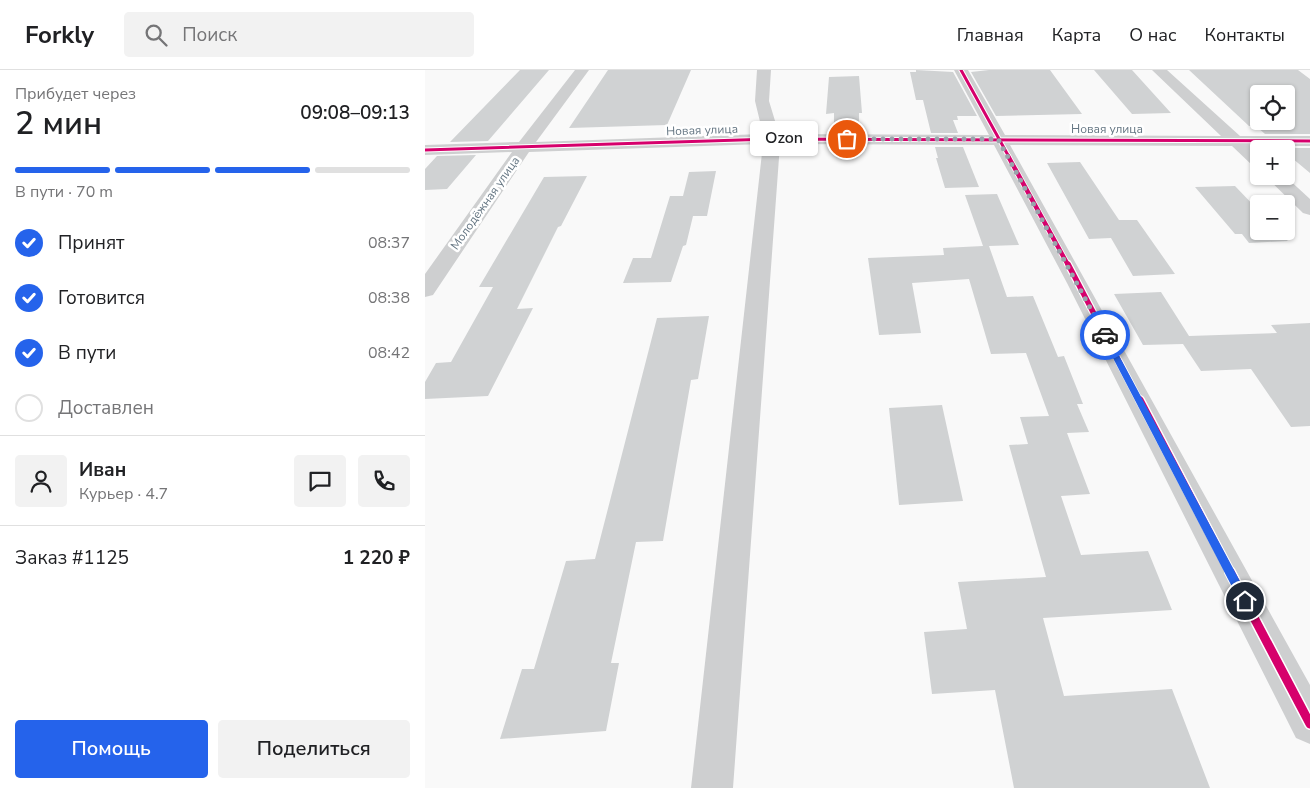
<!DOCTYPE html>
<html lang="ru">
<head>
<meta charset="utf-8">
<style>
	body { margin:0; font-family:"Nunito Sans",sans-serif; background:#f2f2f2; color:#202124; height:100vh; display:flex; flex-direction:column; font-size:19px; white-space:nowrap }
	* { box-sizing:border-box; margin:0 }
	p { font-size:16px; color:#757577 }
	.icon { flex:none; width:28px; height:28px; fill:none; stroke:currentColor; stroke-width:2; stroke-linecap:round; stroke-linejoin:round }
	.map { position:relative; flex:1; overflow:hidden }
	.details { display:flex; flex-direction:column; background:#fff; width:425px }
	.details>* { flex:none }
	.controls { position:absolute; left:825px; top:15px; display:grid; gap:10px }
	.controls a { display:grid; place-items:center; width:45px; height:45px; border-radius:5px; background:#fff; box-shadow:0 1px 4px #0004; font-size:25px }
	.pin { position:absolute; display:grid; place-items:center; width:42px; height:42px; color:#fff; margin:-21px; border:2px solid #fff; border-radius:50%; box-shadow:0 1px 5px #0007 }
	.courier { position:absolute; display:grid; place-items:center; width:50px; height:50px; margin:-25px; border:4px solid #2563eb; border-radius:50%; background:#fff; color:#222; box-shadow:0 1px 6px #0007 }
	.bubble { position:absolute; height:35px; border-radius:5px; background:#fff; box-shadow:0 1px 4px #0004; font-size:16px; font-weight:600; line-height:35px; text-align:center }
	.headline em { font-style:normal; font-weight:600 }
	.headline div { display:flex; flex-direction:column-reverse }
	.headline { display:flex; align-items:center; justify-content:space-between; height:85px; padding:0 15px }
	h1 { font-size:32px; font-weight:600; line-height:38px }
	.bar { display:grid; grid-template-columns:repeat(4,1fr); gap:8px 5px; align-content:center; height:60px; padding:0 15px }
	.bar i { height:6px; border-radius:4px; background:#e0e0e0 }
	.bar .selected { background:#2563eb }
	.bar p { grid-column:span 4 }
	.line { display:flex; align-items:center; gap:12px; padding:0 15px; border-top:1px solid #e0e0e0 }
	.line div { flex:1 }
	.round { display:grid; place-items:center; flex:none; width:52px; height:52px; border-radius:5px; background:#f2f2f2 }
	ol { padding:0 15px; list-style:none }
	li { display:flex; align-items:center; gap:15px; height:55px }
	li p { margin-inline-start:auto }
	li .icon { padding:5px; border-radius:50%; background:#2563eb; color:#fff; stroke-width:4 }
	li:last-child { color:#757577 }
	li i { width:28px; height:28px; border:2px solid #e0e0e0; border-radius:50% }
	.button { display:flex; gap:10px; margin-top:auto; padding:10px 15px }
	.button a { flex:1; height:58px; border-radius:5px; background:#2563eb; color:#fff; font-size:20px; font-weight:600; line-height:58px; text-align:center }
	.button a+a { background:#f2f2f2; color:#202124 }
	header { display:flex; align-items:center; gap:30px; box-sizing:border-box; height:70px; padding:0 25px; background:#fff; border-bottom:1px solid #e0e0e0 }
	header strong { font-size:24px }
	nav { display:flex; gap:28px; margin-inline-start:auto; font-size:18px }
	.search { width:350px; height:45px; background:#f2f2f2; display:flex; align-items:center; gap:12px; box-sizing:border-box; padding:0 18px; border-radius:5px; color:#757577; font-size:19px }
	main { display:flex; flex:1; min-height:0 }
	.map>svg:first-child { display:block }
</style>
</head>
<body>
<header>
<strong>Forkly</strong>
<div class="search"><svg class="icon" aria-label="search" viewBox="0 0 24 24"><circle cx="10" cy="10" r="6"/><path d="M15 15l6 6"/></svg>Поиск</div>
<nav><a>Главная</a><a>Карта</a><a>О нас</a><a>Контакты</a></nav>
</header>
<main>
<section class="details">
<div class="headline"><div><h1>2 мин</h1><p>Прибудет через</p></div><em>09:08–09:13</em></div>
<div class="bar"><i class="selected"></i><i class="selected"></i><i class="selected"></i><i></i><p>В пути · 70 m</p></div>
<ol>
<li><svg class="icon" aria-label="check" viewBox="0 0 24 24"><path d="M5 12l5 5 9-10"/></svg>Принят<p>08:37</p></li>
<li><svg class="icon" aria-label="check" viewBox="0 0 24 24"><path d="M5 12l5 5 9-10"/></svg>Готовится<p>08:38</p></li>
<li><svg class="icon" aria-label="check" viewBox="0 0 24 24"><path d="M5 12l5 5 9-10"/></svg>В пути<p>08:42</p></li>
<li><i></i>Доставлен</li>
</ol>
<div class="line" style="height:90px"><a class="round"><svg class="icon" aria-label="person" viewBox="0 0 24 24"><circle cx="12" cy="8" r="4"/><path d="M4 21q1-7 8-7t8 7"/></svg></a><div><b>Иван</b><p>Курьер · 4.7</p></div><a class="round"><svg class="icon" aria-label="chat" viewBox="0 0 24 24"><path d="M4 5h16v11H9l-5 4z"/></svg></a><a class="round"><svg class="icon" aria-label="phone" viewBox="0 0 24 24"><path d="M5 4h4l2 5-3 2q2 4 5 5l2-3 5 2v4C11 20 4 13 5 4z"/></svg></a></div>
<div class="line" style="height:65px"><div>Заказ #1125</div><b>1 220 ₽</b></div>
<div class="button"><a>Помощь</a><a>Поделиться</a></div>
</section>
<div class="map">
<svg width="885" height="718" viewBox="0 0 885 718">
	<rect width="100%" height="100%" fill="#f9f9f9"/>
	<path fill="#d0d2d3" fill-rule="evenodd" d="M95,0h29l-61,71 -38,1z
		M183,0h83l-24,55 -98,3z
		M491,0l37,2 24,44h-20l1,4h-5l5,13h-27l-8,-33h-7l-6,-28h6z
		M564,0h61l32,44 -86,2 -25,-44z
		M669,0h38l39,43 -39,1z
		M764,0h109l12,9v55h-45l-9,-8h-7zM834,24h27v27h-27z
		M434,6l3,37h-3v18l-25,1v-19l-8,1 3,-37z
		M510,77h28l16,40 -34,1 -9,-30h2z
		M856,78h29v25l-24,-20v-4z
		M51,85l-29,34 -22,1v-21l12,-13z
		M655,92l39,58h18l38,54 -42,2 -22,-38 -22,1 -42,-76z
		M291,101l-9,45h-14l-7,29 -3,1 -12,36 -48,1 10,-25h18l19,-62h13l6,-24z
		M162,106l-26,50 -3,1 -41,82 16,-1 -45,88 -63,3v-17l11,-19 15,-1 42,-75h-14l65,-110z
		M810,116l24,25v20h19l10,10 -39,2 -7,-9h-7l-40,-47z
		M572,124l22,51 -30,1 18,51 26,-1 25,61 6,-1 19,48h-6l12,28 -22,1 23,61 -29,2 20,59 67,-4 24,59 -129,8 21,78 108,-7 38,99h-196l-19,-98 -63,4 -8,-62 43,-3 -9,-47 88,-5 -37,-132 19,-1 -8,-27 29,-1 -23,-63 -35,1 -22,-75 -57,4 9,50 -42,2 -11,-77 76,-3 -1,-7 40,-2 -18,-51z
		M736,222l28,44 88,-3 -6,-8 39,-2v103l-19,1 -40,-58 -50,2 -18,-27 -40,1 -29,-51z
		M284,246l-11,63 -7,1 -28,161 -27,1 -25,121h8l-13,68 -106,8 22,-70h12l32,-108 29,-2 62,-241z
		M517,335l21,96 -64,4 -10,-97z"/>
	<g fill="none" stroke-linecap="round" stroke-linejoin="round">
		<path fill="#cecfd0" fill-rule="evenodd" d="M150,0h14l-53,72 227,-8 -8,-33 2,-31h14l-2,31 10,33 210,1 -35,-65h14l37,65 216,1 -69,-66h15l73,66h70v10h-59l8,7v14l-6,-1 -21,-20 -222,-1 300,540v59l-14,-6 -229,-455 -73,-138 -214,-1 -47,644h-42l72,-644 -234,8 -96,143 -8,2v-23l87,-122 -87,3v-10l94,-3z
			M840,106h20l25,23v16l-7,-2z"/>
		<defs>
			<path id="cycleway-far4" d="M536,0l48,87
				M0,80l347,-11 538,2"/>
			<path id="cycleway-far3" d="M583,86l60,109"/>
			<path id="cycleway-far2" d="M643,194l72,138"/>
			<path id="cycleway-far1" d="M715,330l91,173"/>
			<path id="cycleway" d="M805,502l80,152"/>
		</defs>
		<use href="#cycleway-far4" stroke="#fff" stroke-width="5"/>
		<use href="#cycleway-far3" stroke="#fff" stroke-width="6"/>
		<use href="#cycleway-far2" stroke="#fff" stroke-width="8"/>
		<use href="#cycleway-far1" stroke="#fff" stroke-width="10"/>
		<use href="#cycleway" stroke="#fff" stroke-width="12"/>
		<use href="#cycleway-far4" stroke="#d6006c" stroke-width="3"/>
		<use href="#cycleway-far3" stroke="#d6006c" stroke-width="4.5"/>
		<use href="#cycleway-far2" stroke="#d6006c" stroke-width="5.5"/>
		<use href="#cycleway-far1" stroke="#d6006c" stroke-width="7"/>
		<use href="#cycleway" stroke="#d6006c" stroke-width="9"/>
	</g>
	<path fill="#2563eb" d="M680,262l3,3 141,263v6h-8l-140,-269z"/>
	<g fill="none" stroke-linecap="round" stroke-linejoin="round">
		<path stroke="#99a4ac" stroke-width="5" stroke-dasharray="0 9" d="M422,69h151l107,196"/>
	</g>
	<g text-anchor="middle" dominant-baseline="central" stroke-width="5" stroke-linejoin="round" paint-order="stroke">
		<g font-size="12" fill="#657683" stroke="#fff">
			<text x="682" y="59">Новая улица</text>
			<text transform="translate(277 60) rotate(-2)">Новая улица</text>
			<text transform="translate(60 133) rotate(-55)">Молодёжная улица</text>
		</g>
	</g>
</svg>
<div class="controls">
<a><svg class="icon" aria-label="locate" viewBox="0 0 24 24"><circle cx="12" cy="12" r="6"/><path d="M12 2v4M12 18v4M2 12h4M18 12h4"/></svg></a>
<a>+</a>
<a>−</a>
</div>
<div class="pin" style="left:422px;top:69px;background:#ea580c"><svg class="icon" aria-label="bag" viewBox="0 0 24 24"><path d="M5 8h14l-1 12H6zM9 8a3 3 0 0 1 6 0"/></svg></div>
<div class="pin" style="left:820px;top:531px;background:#1f2937"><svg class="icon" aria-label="home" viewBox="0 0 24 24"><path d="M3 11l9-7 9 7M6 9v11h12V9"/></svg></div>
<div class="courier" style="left:680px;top:265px"><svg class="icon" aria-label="car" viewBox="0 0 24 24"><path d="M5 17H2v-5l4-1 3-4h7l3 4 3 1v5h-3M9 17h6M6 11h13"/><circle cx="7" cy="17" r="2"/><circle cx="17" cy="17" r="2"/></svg></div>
<div class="bubble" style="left:325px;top:51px;width:68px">Ozon</div>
</div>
</main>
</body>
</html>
